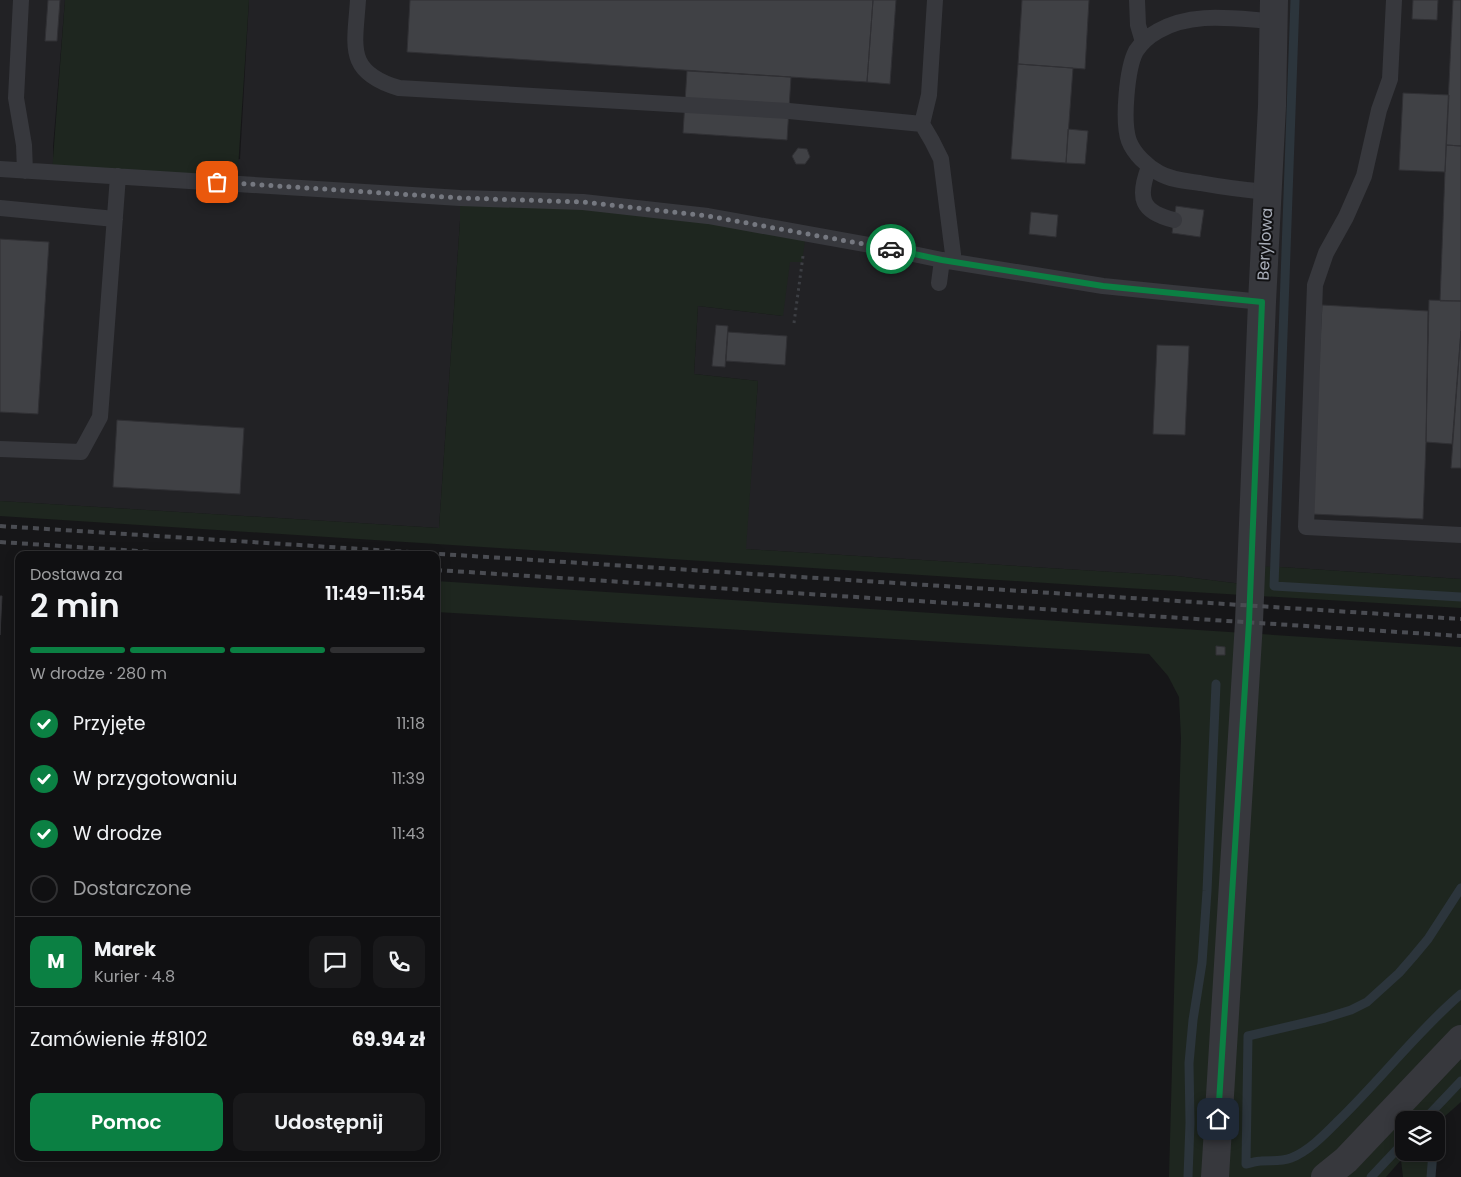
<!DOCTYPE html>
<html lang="pl">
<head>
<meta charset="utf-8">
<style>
	body { margin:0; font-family:Poppins,sans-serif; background:#19191b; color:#f1f3f6; height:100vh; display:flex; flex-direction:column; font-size:19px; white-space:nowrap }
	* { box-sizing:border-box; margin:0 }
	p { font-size:16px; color:#9c9d9f }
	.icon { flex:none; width:28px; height:28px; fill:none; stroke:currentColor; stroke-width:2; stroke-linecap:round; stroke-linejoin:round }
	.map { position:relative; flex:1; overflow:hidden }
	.side { position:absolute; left:15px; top:551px; width:425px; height:610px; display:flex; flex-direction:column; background:#101012; border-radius:10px; box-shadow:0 2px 12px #0003,0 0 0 1px #303032 }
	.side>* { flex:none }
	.controls { position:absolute; left:1395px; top:1111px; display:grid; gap:10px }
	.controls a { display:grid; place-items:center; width:50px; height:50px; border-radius:10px; background:#101012; box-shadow:0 2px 12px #0003,0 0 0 1px #303032; font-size:25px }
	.pin { position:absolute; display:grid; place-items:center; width:42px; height:42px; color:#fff; margin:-21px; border-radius:10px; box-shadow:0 2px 8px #0006 }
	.courier { position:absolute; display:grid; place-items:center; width:50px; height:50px; margin:-25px; border:4px solid #0b8043; border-radius:50%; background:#fff; color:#222; box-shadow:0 1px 6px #0007 }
	.head em { font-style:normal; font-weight:600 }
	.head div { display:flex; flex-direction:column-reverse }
	.head { display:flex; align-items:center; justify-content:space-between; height:85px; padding:0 15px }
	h1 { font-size:32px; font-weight:600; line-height:38px }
	.bar { display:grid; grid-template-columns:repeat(4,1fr); gap:8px 5px; align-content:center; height:60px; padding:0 15px }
	.bar i { height:6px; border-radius:4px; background:#303032 }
	.bar .active { background:#0b8043 }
	.bar p { grid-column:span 4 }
	.line { display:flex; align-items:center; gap:12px; padding:0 15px; border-top:1px solid #303032 }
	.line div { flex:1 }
	.round { display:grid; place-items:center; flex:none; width:52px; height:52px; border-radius:10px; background:#19191b }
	ol { padding:0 15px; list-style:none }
	li { display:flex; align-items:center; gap:15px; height:55px }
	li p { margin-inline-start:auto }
	li .icon { padding:5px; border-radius:50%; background:#0b8043; color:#fff; stroke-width:4 }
	li:last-child { color:#9c9d9f }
	li i { width:28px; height:28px; border:2px solid #303032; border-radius:50% }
	.action { display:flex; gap:10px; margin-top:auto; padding:10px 15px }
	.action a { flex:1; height:58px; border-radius:10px; background:#0b8043; color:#fff; font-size:20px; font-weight:600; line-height:58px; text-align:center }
	.action a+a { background:#19191b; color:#f1f3f6 }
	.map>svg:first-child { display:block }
</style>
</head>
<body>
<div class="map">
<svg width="1461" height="1177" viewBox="0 0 1461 1177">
	<rect width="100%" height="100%" fill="#161618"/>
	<path fill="#222225" d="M0,0h65l-12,147v25l187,-13 9,-159h1212v579l-181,-12 -30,18 -73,-9 -432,-27 13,-168 -64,-7 4,-68 85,10 -323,-118v23l-21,307 -439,-27z"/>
	<path fill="#1e261f" d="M65,0h184l-12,184 -185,-12z
		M460,198l123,4 223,32 -4,28h-12l-7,54 -85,-10 -4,68 64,7 -12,168 431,27 73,9 1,-19 29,1 181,12v29l-368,-22 -1093,-70v-15l439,27 21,-307z
		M436,581l1025,66v455l-25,22v-4h-32v32l29,1 -2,24h-28l-2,-17 -15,17h-217l12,-439 -2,-41 -11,-21 -19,-22 -713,-42z"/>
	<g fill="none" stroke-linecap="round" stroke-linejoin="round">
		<path stroke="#2c353c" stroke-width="9" d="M1295,0l-21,586 187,11
			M1461,888l-33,51 -15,18 -14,16 -32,29 -16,8 -26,8 -77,18 -2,128c5,-1 10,-3 15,-3 10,-1 20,1 30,-3 18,-7 34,-24 48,-38 42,-41 78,-88 122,-126
			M1424,1120l37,-39
			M1188,1177l2,-54 -1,-60 4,-43 9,-57 5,-72 9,-207
			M1371,1177l33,-35
			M1431,1177l2,-25"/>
	</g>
	<path fill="#404145" stroke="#303034" d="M48,0h12l-3,41h-12z
		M410,0h463l-6,82 -460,-30z
		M873,0h23l-6,84 -23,-2z
		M1022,0h67l-4,69 -67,-5z
		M1413,0h25l-1,20 -25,-1z
		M1453,0h8v146l-15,-1z
		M1018,64l55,4 -7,95 -55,-4z
		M687,71l104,6 -4,63 -104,-7z
		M1403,93l46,2 -4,77 -46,-2z
		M1068,129l20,2 -3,33 -19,-1z
		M1446,145l15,1v155h-21z
		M798,148l9,1 3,8 -5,7h-9l-4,-8z
		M1176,206l28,4 -4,27 -28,-4z
		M1031,212l27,3 -2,22 -27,-3z
		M0,239l49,3 -11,172 -38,-2z
		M1429,300l32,1v30l-9,113 -26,-2z
		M1322,305l106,6 -2,131 -3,77 -112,-5z
		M716,325l12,1 -3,41 -13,-1z
		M1461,331v137h-10z
		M728,332l59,4 -2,29 -59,-4z
		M1157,345l32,1 -4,89 -32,-1z
		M117,420l127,8 -4,66 -127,-7z
		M0,596h2l-2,39z
		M1216,646l9,1v8h-9z"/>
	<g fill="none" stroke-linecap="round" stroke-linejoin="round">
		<path stroke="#3d3f44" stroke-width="3" stroke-dasharray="2.5 4" stroke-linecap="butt" d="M794,323l9,-67"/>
		<path stroke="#37383d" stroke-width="16" d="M21,0l-5,98 8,47 1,26
			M358,0c-3,46 -13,72 41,88l390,23 133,13
			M935,0l-6,95 -7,29 10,17 9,18 13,103
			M1137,0l1,25 5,17
			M1394,0l-4,79 -11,31 -15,66 -18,41 -20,36 -11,32 -9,242 155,8
			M1149,167c-12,31 -8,45 25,53
			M0,169l460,29 123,4 125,14 167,30 67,14 161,26 159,16
			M1267,192c-22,-2 -45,-5 -67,-9 -14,-2 -29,-3 -41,-10 -12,-7 -25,-19 -30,-32 -7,-19 -2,-73 7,-90 6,-9 13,-15 22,-20 35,-20 77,-12 115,-10
			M0,208l115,11
			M939,283l3,-23
			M0,449l81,3 19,-35 18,-241"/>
		<path stroke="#37383d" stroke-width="28" d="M1215,1177l34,-555 13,-320 10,-196 2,-106
			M1325,1177l21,-17 115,-121"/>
		<path stroke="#4a4c52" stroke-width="4" stroke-dasharray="6 5" stroke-linecap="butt" d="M0,526l1461,93
			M0,542l200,13
			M436,570l1025,66"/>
	</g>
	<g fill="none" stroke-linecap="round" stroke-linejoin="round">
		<path stroke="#757880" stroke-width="5" stroke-dasharray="0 9" d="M217,182l243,16 123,4 125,14 183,33"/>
		<path stroke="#0b8043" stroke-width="6" d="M891,249l51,11 161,26 159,16 -13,320 -31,497"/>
	</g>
	<g text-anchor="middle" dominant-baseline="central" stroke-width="4" stroke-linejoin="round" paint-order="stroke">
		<g font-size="16" fill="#a8adb8" stroke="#111113">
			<text transform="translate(1265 244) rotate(-87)">Berylowa</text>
		</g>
	</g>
</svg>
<div class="controls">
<a><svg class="icon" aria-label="layers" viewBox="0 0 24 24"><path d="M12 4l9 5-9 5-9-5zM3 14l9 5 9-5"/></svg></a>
</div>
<div class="pin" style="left:217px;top:182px;background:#ea580c"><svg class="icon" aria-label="bag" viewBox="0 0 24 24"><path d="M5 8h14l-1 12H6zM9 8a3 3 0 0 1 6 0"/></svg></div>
<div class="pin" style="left:1218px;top:1119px;background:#1f2937"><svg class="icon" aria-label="home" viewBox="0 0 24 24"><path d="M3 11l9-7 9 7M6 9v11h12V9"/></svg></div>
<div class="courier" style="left:891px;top:249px"><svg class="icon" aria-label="car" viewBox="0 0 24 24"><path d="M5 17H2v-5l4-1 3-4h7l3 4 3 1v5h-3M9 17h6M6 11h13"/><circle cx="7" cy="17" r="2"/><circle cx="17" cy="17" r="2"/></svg></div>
<section class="side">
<div class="head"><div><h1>2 min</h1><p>Dostawa za</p></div><em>11:49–11:54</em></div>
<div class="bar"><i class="active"></i><i class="active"></i><i class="active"></i><i></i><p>W drodze · 280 m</p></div>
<ol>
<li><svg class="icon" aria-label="check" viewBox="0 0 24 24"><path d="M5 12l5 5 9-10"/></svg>Przyjęte<p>11:18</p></li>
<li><svg class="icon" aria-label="check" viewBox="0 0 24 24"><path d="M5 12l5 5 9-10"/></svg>W przygotowaniu<p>11:39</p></li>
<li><svg class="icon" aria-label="check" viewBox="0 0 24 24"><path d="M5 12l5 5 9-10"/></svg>W drodze<p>11:43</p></li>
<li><i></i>Dostarczone</li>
</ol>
<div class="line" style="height:90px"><b class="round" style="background:#0b8043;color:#fff">M</b><div><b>Marek</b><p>Kurier · 4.8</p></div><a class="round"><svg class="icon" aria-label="chat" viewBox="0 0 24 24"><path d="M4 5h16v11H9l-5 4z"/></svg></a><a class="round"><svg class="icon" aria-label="phone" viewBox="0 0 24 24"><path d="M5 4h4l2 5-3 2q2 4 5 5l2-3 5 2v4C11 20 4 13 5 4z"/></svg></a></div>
<div class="line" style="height:65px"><div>Zamówienie #8102</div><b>69.94 zł</b></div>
<div class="action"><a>Pomoc</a><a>Udostępnij</a></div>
</section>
</div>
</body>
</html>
